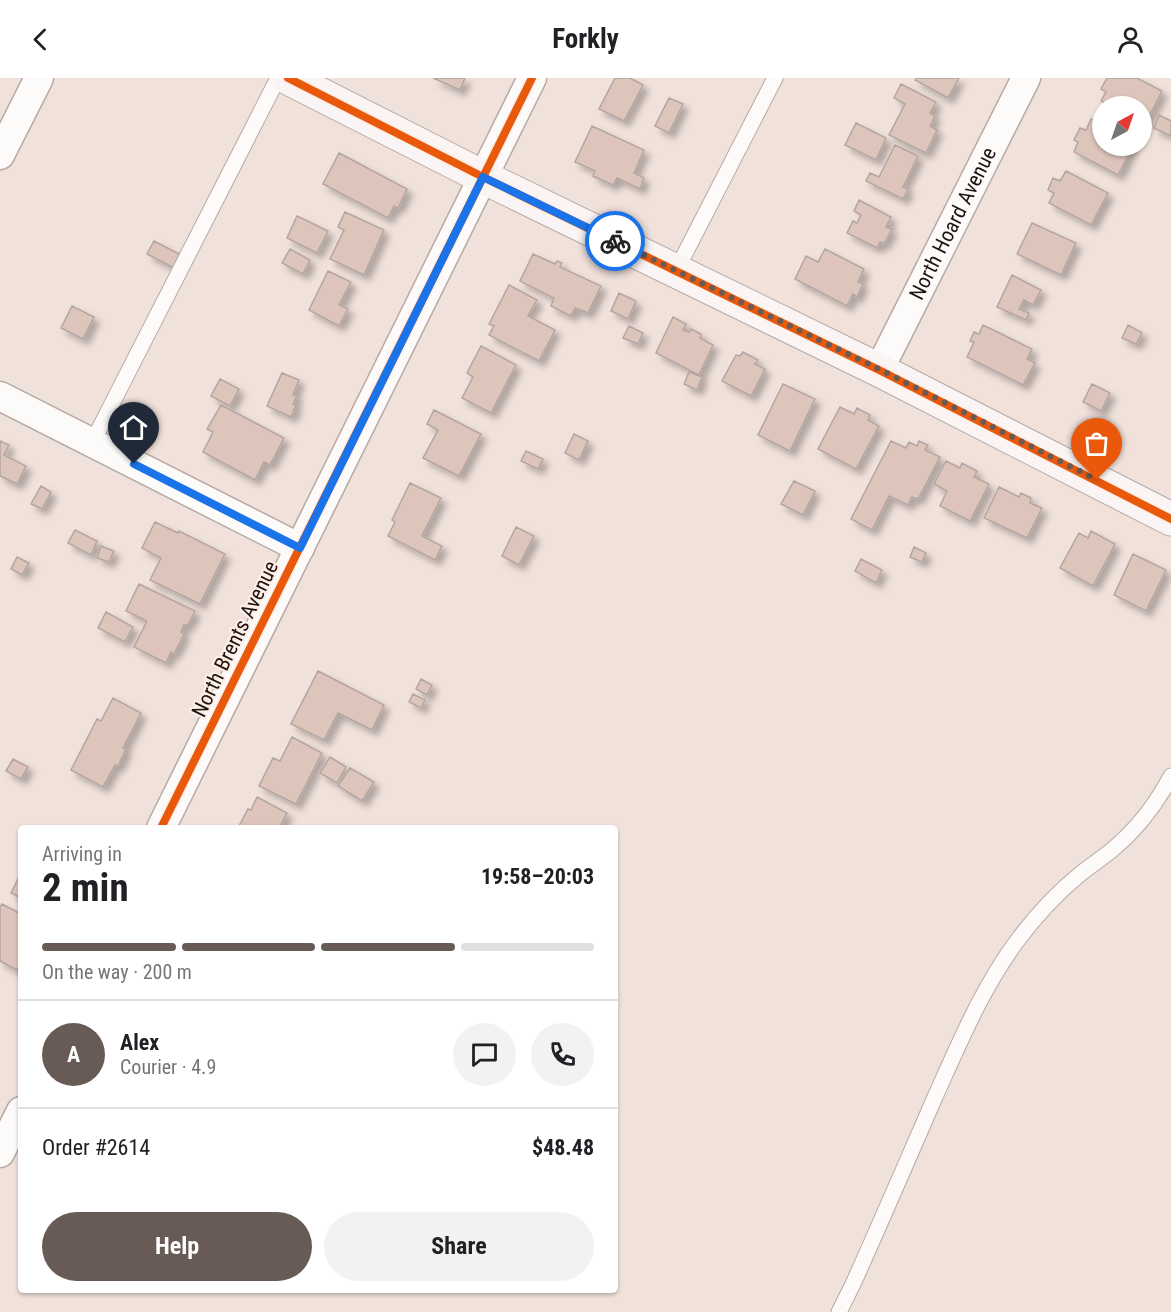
<!DOCTYPE html>
<html lang="en">
<head>
<meta charset="utf-8">
<style>
	body { margin:0; font-family:"Roboto Condensed",sans-serif; background:#f2f2f2; color:#202124; height:100vh; display:flex; flex-direction:column; font-size:22px; white-space:nowrap }
	* { box-sizing:border-box; margin:0 }
	p { font-size:20px; color:#757577 }
	.icon { flex:none; width:33px; height:33px; fill:none; stroke:currentColor; stroke-width:2; stroke-linecap:round; stroke-linejoin:round }
	.map { position:relative; flex:1; overflow:hidden }
	.details { position:absolute; left:18px; top:747px; width:600px; height:468px; display:flex; flex-direction:column; background:#fff; border-radius:6px; box-shadow:0 2px 4px #0004 }
	.details>* { flex:none }
	.needle { width:39px; rotate:40deg }
	.controls { position:absolute; left:1092px; top:18px; display:grid; gap:12px }
	.controls a { display:grid; place-items:center; width:60px; height:60px; border-radius:50%; background:#fff; box-shadow:0 2px 4px #0004; font-size:30px }
	.pin { position:absolute; display:grid; place-items:center; width:51px; height:51px; color:#fff; margin:-62px -26px; border-radius:50% 50% 50% 0; rotate:-45deg; box-shadow:0 0 6px #0007 }
	.pin .icon { rotate:45deg }
	.courier { position:absolute; display:grid; place-items:center; width:60px; height:60px; margin:-30px; border:4px solid #1a73e8; border-radius:50%; background:#fff; color:#222; box-shadow:0 2px 8px #0007 }
	.summary em { font-style:normal; font-weight:700 }
	.summary div { display:flex; flex-direction:column-reverse }
	.summary { display:flex; align-items:center; justify-content:space-between; height:102px; padding:0 24px }
	h1 { font-size:39px; font-weight:700; line-height:45px }
	.bar { display:grid; grid-template-columns:repeat(4,1fr); gap:9px 6px; align-content:center; height:72px; padding:0 24px }
	.bar i { height:8px; border-radius:4px; background:#e0e0e0 }
	.bar .active { background:#685b56 }
	.bar p { grid-column:span 4 }
	.line { display:flex; align-items:center; gap:15px; padding:0 24px; border-top:2px solid #e0e0e0 }
	.line div { flex:1 }
	.round { display:grid; place-items:center; flex:none; width:63px; height:63px; border-radius:32px; background:#f2f2f2 }
	.action { display:flex; gap:12px; margin-top:auto; padding:12px 24px }
	.action a { flex:1; height:69px; border-radius:36px; background:#685b56; color:#fff; font-size:24px; font-weight:700; line-height:69px; text-align:center }
	.action a+a { background:#f2f2f2; color:#202124 }
	header { display:flex; justify-content:space-between; align-items:center; height:78px; padding:0 24px; background:#fff; font-size:27px; font-weight:700 }
	.map>svg:first-child { display:block }
</style>
</head>
<body>
<header><svg class="icon" aria-label="back" viewBox="0 0 24 24"><path d="M15 5l-7 7 7 7"/></svg>Forkly<svg class="icon" aria-label="person" viewBox="0 0 24 24"><circle cx="12" cy="8" r="4"/><path d="M4 21q1-7 8-7t8 7"/></svg></header>
<div class="map">
<svg width="1171" height="1234" viewBox="0 0 1171 1234">
	<defs>
		<filter id="shadow"><feDropShadow dx="5.5" dy="5.5" stdDeviation="3" flood-color="#0004"/></filter>
	</defs>
	<rect width="100%" height="100%" fill="#f1e1db"/>
	<path fill="#dec5bb" stroke="#b3a5a0" stroke-width="1.5" filter="url(#shadow)" d="M433,0h32l-5,12z
		M615,0h15l13,7 -19,36 -25,-12z
		M916,0h43l-11,20 -33,-18z
		M1107,0h30l25,13 -17,33 -3,-1v-17h-30l-11,-5 5,-9 -5,-3z
		M901,6l35,18 -6,11 5,3 -5,10 7,4 -11,23 -37,-18 16,-31 -11,-6z
		M669,20l14,6 -14,29 -14,-7z
		M1159,37l12,6v15l-17,-8z
		M1091,41l11,6v21h31l-15,29 -44,-23 4,-10 -4,-2 6,-12 6,2z
		M856,45l30,15 -10,22 -31,-15z
		M592,48l52,24 -10,23 10,5 -4,11 -23,-11 -4,7 -20,-9 2,-5 -20,-9z
		M895,67l23,11 -15,31 5,2 -5,10 -37,-18 4,-8 9,4z
		M339,75l68,36 -9,19 -4,-2 -6,12 -65,-34z
		M1066,93l42,22 -17,32 -42,-22 5,-10 -6,-3 5,-12 7,3z
		M859,122l32,17 -5,10 6,2 -8,15 -4,-2 -3,6 -30,-15 6,-12 4,2 4,-8 -7,-4z
		M345,134l39,18 -20,45 -34,-16 14,-29 -6,-3z
		M297,138l31,15 -11,22 -30,-15z
		M1032,145l44,20 -15,32 -44,-21z
		M154,163l27,14 -7,13 -27,-14z
		M290,171l20,11 -7,14 -21,-11z
		M825,171l39,20 -6,13 5,2 -6,13 -4,-3 -6,12 -52,-27 11,-23 12,6z
		M533,176l22,10 2,-3 5,2 -2,4 41,19 -13,27 -13,-5 -4,8 -20,-10 3,-8 -34,-17z
		M328,193l23,11 -12,23 9,4 -9,17 -30,-16z
		M1012,197l29,15 -8,15 -9,-5 -5,9 10,4 -3,7 -29,-13z
		M509,207l28,15 -9,16 27,14 -16,31 -50,-26 5,-9 -5,-2z
		M619,215l17,8 -8,18 -17,-8z
		M72,228l22,11 -11,22 -22,-11z
		M673,239l13,7 -3,6 6,2 2,-3 10,5 -1,4 13,7 -14,30 -43,-22z
		M983,247l49,24 -5,10 8,4 -12,22 -56,-28 7,-15 -4,-1 4,-9 5,2z
		M1128,247l14,8 -6,11 -14,-6z
		M629,248l14,7 -5,11 -15,-6z
		M481,268l35,19 -25,48 -29,-15 11,-21 -6,-4z
		M743,274l15,8 -3,4 10,5 -14,27 -29,-15 14,-26 4,1z
		M689,294l13,5 -5,13 -13,-6z
		M282,295l17,7 -6,15 4,1 -4,8 3,1 -5,12 -24,-11z
		M220,301l19,10 -9,17 -19,-10z
		M783,306l32,15 -25,52 -32,-16z
		M1092,306l18,9 -9,18 -18,-9z
		M221,327l63,33 -14,27 -6,-3 -9,18 -52,-28 10,-20 -6,-3z
		M840,329l14,7 3,-6 13,7 -2,5 11,6 -23,43 -38,-20z
		M434,332l47,24 -22,42 -36,-18 15,-28 -11,-6z
		M574,356l14,7 -9,19 -14,-7z
		M0,363l9,4 -5,10 22,11 -9,18 -17,-8z
		M891,363l15,7 3,-6 8,4 2,-5 9,4 -3,5 15,7 -22,42 -6,-2 -4,8 -19,-9 -17,34 -21,-11z
		M526,373l17,8 -5,10 -17,-8z
		M946,383l14,7 2,-5 15,8 -3,6 15,7 -19,37 -30,-15 7,-15 -13,-7z
		M794,403l21,10 -12,24 -22,-11z
		M410,405l31,15 -19,38 20,10 -7,14 -47,-24 7,-14 -3,-2z
		M41,408l10,6 -9,17 -11,-5z
		M999,409l20,10 2,-4 10,5 -1,5 12,5 -15,30 -43,-20z
		M155,444l23,11 1,-2 46,23 -25,50 -50,-24 11,-22 -19,-10z
		M516,449l18,9 -15,29 -17,-9z
		M75,452l22,11 -6,14 -23,-12z
		M1091,453l24,13 -22,42 -33,-18 19,-35 9,5z
		M101,468l13,5 -5,11 -12,-4z
		M914,469l12,6 -4,9 -12,-5z
		M1133,476l33,16 -20,41 -32,-16z
		M17,479l12,6 -7,12 -11,-6z
		M861,481l21,11 -6,13 -21,-12z
		M139,506l56,27 -7,14h-4l-3,7 3,2 -10,20 -3,-2 -5,11 -32,-16 13,-26 -21,-10z
		M106,534l27,15 -8,15 -27,-14z
		M318,593l66,34 -12,25 -34,-17 -14,27 -33,-16z
		M421,601l11,6 -5,10 -11,-6z
		M413,616l12,6 -4,8 -12,-6z
		M113,620l28,15 -18,35 3,1 -8,17 -3,-1 -12,22 -32,-17 26,-51 4,2z
		M292,659l30,16 -26,51 -37,-18 14,-28 7,3z
		M330,679l16,10 -9,16 -17,-10z
		M13,681l15,8 -7,12 -15,-8z
		M350,690l24,14 -12,19 -24,-15z
		M257,719l30,16 -8,15h-41l10,-19 3,1z
		M21,795v25l-10,-5z
		M2,826l19,10v49l-4,7 -17,-9v-54z"/>
	<g fill="none" stroke-linecap="round" stroke-linejoin="round">
		<defs>
			<path id="lane" d="M676,193l99,-193
				M92,365l186,-365
				M839,1234l14,-28c28,-62 55,-125 82,-187 24,-53 47,-109 82,-156 18,-24 40,-48 62,-66 11,-9 22,-16 33,-25 24,-20 45,-47 59,-74"/>
			<g id="street">
				<path d="M0,77l39,-77"/>
				<path id="s1" d="M879,292l147,-292"/>
				<path d="M0,318l300,152"/>
				<path d="M161,750l371,-750"/>
				<path d="M0,1075l21,-42"/>
			</g>
			<path id="secondary" d="M288,0l195,99 396,193 292,149"/>
		</defs>
		<use href="#lane" stroke="#b7a9a4" stroke-width="17"/>
		<use href="#street" stroke="#b7a9a4" stroke-width="31"/>
		<use href="#secondary" stroke="#b7a9a4" stroke-width="35"/>
		<use href="#lane" stroke="#fdfafa" stroke-width="15"/>
		<use href="#street" stroke="#fdfafa" stroke-width="28"/>
		<use href="#secondary" stroke="#faf5f4" stroke-width="33"/>
		<defs>
			<path id="cycleway" d="M288,0l195,99 396,193 292,149
				M161,750l371,-750"/>
		</defs>
		<use href="#cycleway" stroke="#fdeee8" stroke-width="11"/>
		<use href="#cycleway" stroke="#e8590c" stroke-width="8"/>
	</g>
	<g fill="none" stroke-linecap="round" stroke-linejoin="round">
		<path stroke="#685b56" stroke-width="6" stroke-dasharray="0 10.8" d="M615,163l264,128 218,111"/>
		<path stroke="#1a73e8" stroke-width="8" d="M134,386l166,84 183,-371 132,64"/>
	</g>
	<g text-anchor="middle" dominant-baseline="central" stroke-width="4.5" stroke-linejoin="round" paint-order="stroke">
		<g font-size="21" fill="#1f130e" stroke="#fdeee8">
			<text stroke="none"><textPath href="#s1" startOffset="164">North Hoard Avenue</textPath></text>
			<text transform="translate(235 561) rotate(-64)">North Brents Avenue</text>
		</g>
	</g>
</svg>
<div class="controls">
<a><svg class="needle" viewBox="-14 -14 28 28"><path d="M0-13l5 13h-10z" fill="#e53935"/><path d="M0 13l5-13h-10z" fill="#757577"/></svg></a>
</div>
<div class="pin" style="left:1097px;top:402px;background:#ea580c"><svg class="icon" aria-label="bag" viewBox="0 0 24 24"><path d="M5 8h14l-1 12H6zM9 8a3 3 0 0 1 6 0"/></svg></div>
<div class="pin" style="left:134px;top:386px;background:#1f2937"><svg class="icon" aria-label="home" viewBox="0 0 24 24"><path d="M3 11l9-7 9 7M6 9v11h12V9"/></svg></div>
<div class="courier" style="left:615px;top:163px"><svg class="icon" aria-label="bike" viewBox="0 0 24 24"><circle cx="6" cy="16" r="4"/><circle cx="18" cy="16" r="4"/><path d="M6 16l4-8h5l3 8M10 8l3 8H6M13 5h3"/></svg></div>
<section class="details">
<div class="summary"><div><h1>2 min</h1><p>Arriving in</p></div><em>19:58–20:03</em></div>
<div class="bar"><i class="active"></i><i class="active"></i><i class="active"></i><i></i><p>On the way · 200 m</p></div>
<div class="line" style="height:108px"><b class="round" style="background:#685b56;color:#fff">A</b><div><b>Alex</b><p>Courier · 4.9</p></div><a class="round"><svg class="icon" aria-label="chat" viewBox="0 0 24 24"><path d="M4 5h16v11H9l-5 4z"/></svg></a><a class="round"><svg class="icon" aria-label="phone" viewBox="0 0 24 24"><path d="M5 4h4l2 5-3 2q2 4 5 5l2-3 5 2v4C11 20 4 13 5 4z"/></svg></a></div>
<div class="line" style="height:78px"><div>Order #2614</div><b>$48.48</b></div>
<div class="action"><a>Help</a><a>Share</a></div>
</section>
</div>
</body>
</html>
